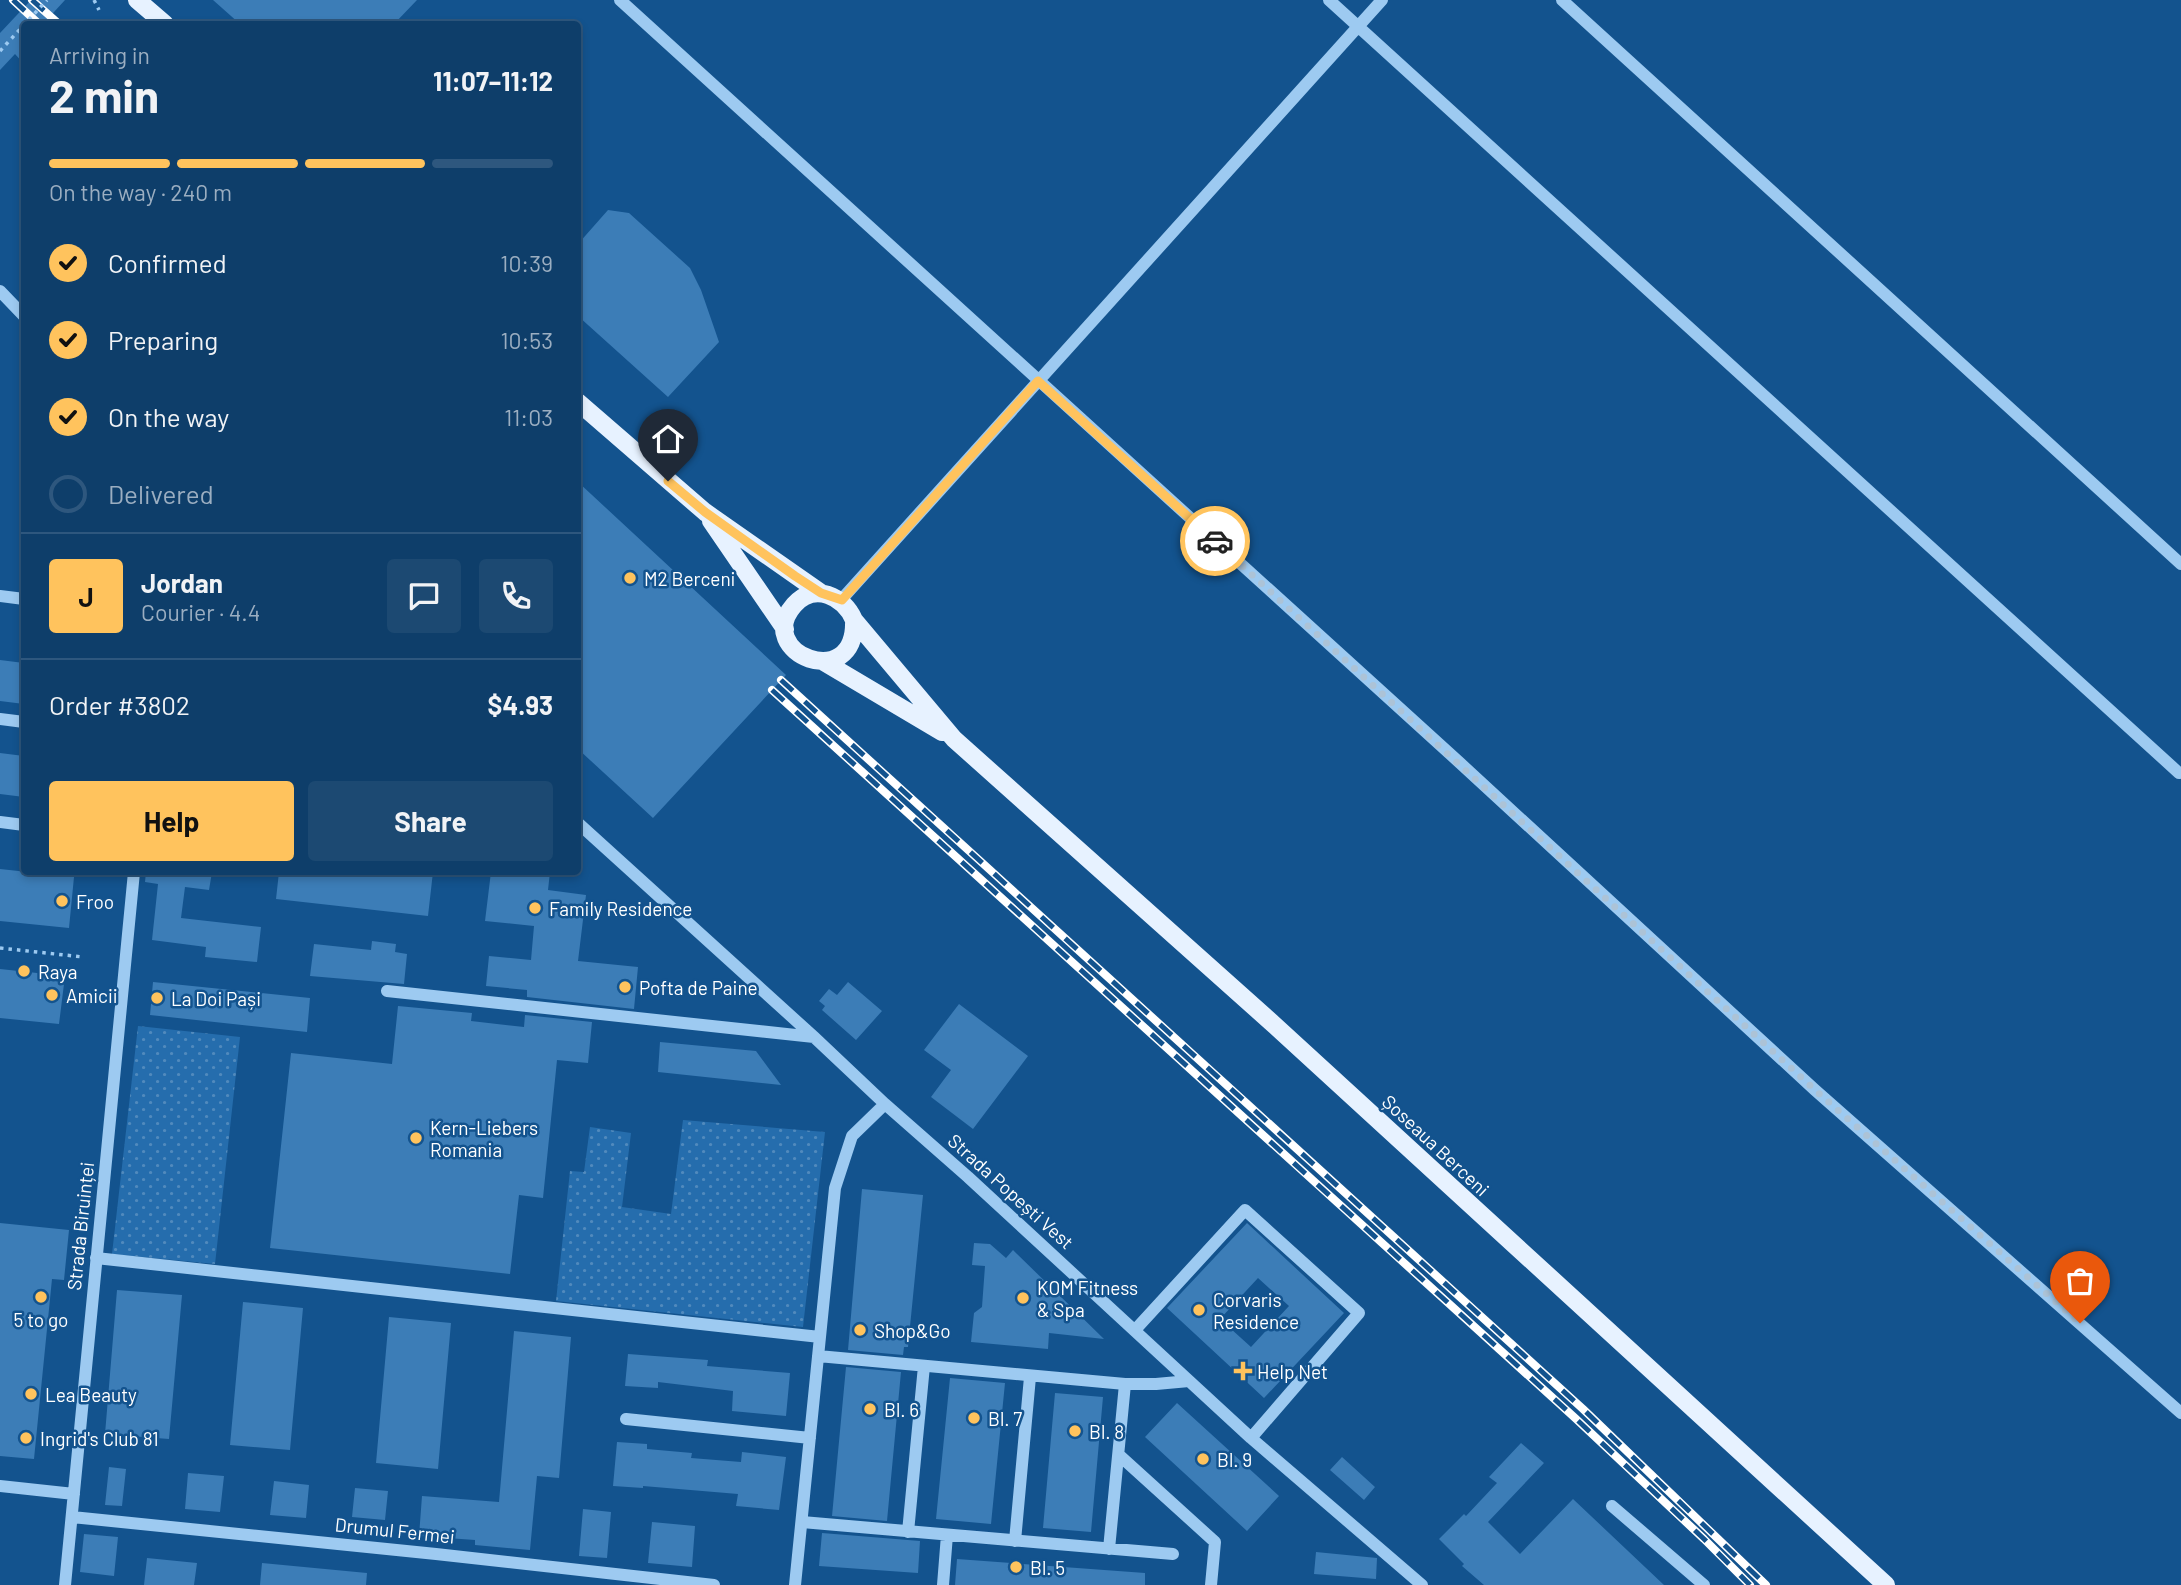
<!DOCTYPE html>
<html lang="en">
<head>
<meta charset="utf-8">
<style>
	body { margin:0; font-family:Barlow,sans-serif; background:#1c4972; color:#f1f3f6; height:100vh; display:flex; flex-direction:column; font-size:26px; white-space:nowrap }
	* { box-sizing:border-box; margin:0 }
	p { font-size:23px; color:#9baec1 }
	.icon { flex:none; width:38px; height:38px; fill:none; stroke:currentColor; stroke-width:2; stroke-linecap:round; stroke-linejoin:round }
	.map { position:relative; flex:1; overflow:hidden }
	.drawer { position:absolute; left:21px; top:21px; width:560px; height:854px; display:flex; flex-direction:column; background:#0e3e6a; border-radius:7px; box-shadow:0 4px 10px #0003,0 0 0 2px #2e577e }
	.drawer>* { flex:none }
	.pin { position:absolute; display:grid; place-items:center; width:60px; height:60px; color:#fff; margin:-72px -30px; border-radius:50% 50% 50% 0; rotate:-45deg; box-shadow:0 0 7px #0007 }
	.pin .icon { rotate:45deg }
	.courier { position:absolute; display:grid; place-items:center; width:70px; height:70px; margin:-35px; border:5px solid #ffc35d; border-radius:50%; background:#fff; color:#222; box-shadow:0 2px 9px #0007 }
	.overview em { font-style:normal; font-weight:700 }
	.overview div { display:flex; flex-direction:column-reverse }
	.overview { display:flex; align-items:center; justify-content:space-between; height:119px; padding:0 28px }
	h1 { font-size:46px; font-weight:700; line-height:52px }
	.bar { display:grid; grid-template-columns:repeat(4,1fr); gap:10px 7px; align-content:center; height:84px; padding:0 28px }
	.bar i { height:9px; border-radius:5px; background:#2e577e }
	.bar .active { background:#ffc35d }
	.bar p { grid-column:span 4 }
	.line { display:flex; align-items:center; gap:18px; padding:0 28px; border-top:2px solid #2e577e }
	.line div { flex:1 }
	.round { display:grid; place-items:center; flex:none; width:74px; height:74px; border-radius:7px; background:#1c4972 }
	ol { padding:0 28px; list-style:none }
	li { display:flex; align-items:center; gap:21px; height:77px }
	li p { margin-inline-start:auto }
	li .icon { padding:7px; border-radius:50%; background:#ffc35d; color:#111; stroke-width:4 }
	li:last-child { color:#9baec1 }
	li i { width:38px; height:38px; border:4px solid #2e577e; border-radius:50% }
	.primary-button { display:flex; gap:14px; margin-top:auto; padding:14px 28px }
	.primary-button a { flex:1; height:80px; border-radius:7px; background:#ffc35d; color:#111; font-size:28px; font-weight:700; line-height:80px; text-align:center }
	.primary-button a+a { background:#1c4972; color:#f1f3f6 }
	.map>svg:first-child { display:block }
</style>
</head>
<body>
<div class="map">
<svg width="2181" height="1585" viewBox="0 0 2181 1585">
	<defs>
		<pattern id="grass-dots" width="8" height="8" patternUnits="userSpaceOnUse" patternTransform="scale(1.75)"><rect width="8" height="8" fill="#256dad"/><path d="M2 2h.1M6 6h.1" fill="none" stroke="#518abd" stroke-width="1.8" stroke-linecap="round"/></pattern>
	</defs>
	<rect width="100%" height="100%" fill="#13538e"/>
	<path fill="url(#grass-dots)" d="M138,1026l102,11 -25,227 -103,-10z
		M683,1120l142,12 -22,195 -247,-26 14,-130 14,1 6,-45 41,6 -9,74 49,7z"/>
	<path fill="#3c7db7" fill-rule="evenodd" d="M31,0h34l-22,24h-19v40l-9,-10 -15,16v-37z
		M213,0h204l-23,24h-154z
		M608,210l21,3 61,55 11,22 18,52 -51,55 -90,-81v-72z
		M578,482l208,193 -133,143 -75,-69z
		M0,660l24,3v41l-24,-3z
		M0,753l24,3v41l-24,-3z
		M0,869l74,8 -5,51 -69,-7z
		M146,872h66l-3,18 -24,-3 -4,31 80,9 -4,35 -52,-5 1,-10 -54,-7 6,-56 -13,-2z
		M279,872h154l-5,44 -152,-17z
		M491,872h59l-2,18 38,5 -8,66 60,6 -4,42 -107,-12v-7l-41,-4 3,-30 42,4 3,-34 -49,-5z
		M372,941l24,3 -1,8 12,2 -3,30 -94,-8 4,-32 57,6z
		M0,969l65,7 -6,48 -59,-6z
		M153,982l157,16 -3,34 -157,-17z
		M848,982l34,29 -26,29 -34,-30 3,-4 -6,-5 10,-12 8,6z
		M959,1004l69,52 -55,73 -42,-32 20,-27 -27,-20z
		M398,1006l74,7 -1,8 53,6 1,-12 67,7 -4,41 -31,-3 -14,138 -24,-3 -9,79 -240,-26 21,-195 101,11z
		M660,1042l96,9 25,34 -123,-13z
		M862,1189l61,6 -15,152h-4l-1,8 -55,-5z
		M0,1223l69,7 -5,50 -12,-1 -18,180 -34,-3z
		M1247,1223l97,90 -80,85 -97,-90zM1258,1278l31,28 -38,41 -31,-28z
		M974,1243l16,1 16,14 7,-8 91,89 -55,-6 -1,16 -77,-7 3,-29 8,-6 3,-41 -13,-1z
		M117,1290l65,5 -13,144 -64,-5z
		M243,1302l60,6 -13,142 -60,-5z
		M389,1317l62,6 -13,146 -62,-6z
		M514,1331l57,6 -12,141 -22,-2 -7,74 -55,-5v-5l-56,-4 3,-40 77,6z
		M628,1354l80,6 -1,6 83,7 -4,43 -54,-5 1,-20 -75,-9v6l-33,-2z
		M846,1367l55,5 -14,149 -55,-5z
		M950,1378l55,5 -14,141 -55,-5z
		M1055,1393l48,4 -12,135 -48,-4z
		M1177,1403l102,93 -32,35 -102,-94z
		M617,1442l30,2v5l45,4 -1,5 50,4 1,-10 44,5 -7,53 -43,-4 2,-12 -95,-8v2l-30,-2z
		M1521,1443l23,20 -56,59 32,32 53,-55 91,86h-180l-22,-19 2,-2 -25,-25 25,-25 2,2 31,-33 -8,-6z
		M1342,1457l33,30 -11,13 -34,-30z
		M109,1467l17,2 -4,37 -17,-1z
		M188,1473l36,3 -4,36 -35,-3z
		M274,1481l35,4 -3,33 -36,-3z
		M355,1488l33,3 -3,29 -33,-3z
		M583,1509l28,3 -4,46 -28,-2z
		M652,1522l43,4 -3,41 -44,-4z
		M822,1533l98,8 -2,32 -99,-7z
		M84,1534l34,3 -4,39 -34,-4z
		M1316,1552l61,6 -1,21 -62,-5z
		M147,1558l50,5 -3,22h-50z
		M957,1559l188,14v12h-190z
		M262,1563l105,10 -1,12h-106z"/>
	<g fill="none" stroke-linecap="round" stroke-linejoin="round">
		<path stroke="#9dcaf1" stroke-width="3.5" stroke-dasharray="3.5 5" stroke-linecap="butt" d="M94,0l5,10
			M0,948l83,9"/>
		<path stroke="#9dcaf1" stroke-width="12" d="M620,0l840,763 355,327 366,323
			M1329,0l850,773
			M1562,0l619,564
			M0,291l24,25
			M0,596l24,3
			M841,600l541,-600
			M0,719l24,3
			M0,822l24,3
			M578,823l236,214 71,67 83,73 283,261 171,147
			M387,991l427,46
			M96,1258l724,79
			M1135,1330l110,-120 114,103 -108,125
			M818,1356l307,28h31l33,-3
			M626,1419l184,19
			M1119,1455l96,87 -4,43
			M0,1486l74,8
			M1612,1506l92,79
			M72,1517l364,37 278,31
			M802,1522l371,32
			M908,1532l16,-166
			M1015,1541l15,-164
			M1109,1549l16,-165
			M65,1585l69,-713
			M795,1585l40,-397 17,-52 33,-32
			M943,1585l4,-50"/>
		<path stroke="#e7f2ff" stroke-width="18" d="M137,0l28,24
			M578,402l127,110 116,81
			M711,521l74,108
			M854,620c3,75 -102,33 -60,-15 20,-23 50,-9 60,15l100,119 317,283 615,563
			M824,662l118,70"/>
		<defs>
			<path id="rail" d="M13,0l26,24
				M32,0l27,24
				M781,680l802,729 183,176
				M772,690l802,727 130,122 46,46"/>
		</defs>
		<use href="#rail" stroke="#fff" stroke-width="8"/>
		<use href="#rail" stroke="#13538e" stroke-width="5" stroke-dasharray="16" stroke-linecap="butt"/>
		<path stroke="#9dcaf1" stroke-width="3.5" stroke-dasharray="3.5 5" stroke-linecap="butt" d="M0,51l47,-51"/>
	</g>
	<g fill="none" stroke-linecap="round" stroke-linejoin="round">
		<path stroke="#acc3d7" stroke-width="7" stroke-dasharray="0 12.6" d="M1215,541l600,549 265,233"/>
		<path stroke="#ffc35d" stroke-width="9" d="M668,481l37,31 90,64 26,17 21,7 196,-219 177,160"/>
	</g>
	<g fill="#ffc35d" stroke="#13538e" stroke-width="2.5">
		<circle cx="630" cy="578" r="7"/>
		<circle cx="62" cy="901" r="7"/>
		<circle cx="535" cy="908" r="7"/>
		<circle cx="24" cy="971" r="7"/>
		<circle cx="625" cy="987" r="7"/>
		<circle cx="52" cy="995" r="7"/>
		<circle cx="157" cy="998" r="7"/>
		<circle cx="416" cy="1138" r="7"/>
		<circle cx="41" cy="1297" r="7"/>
		<circle cx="1023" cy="1298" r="7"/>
		<circle cx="1199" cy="1310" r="7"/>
		<circle cx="860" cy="1330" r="7"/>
		<path d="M1239.5 1360.5h7v7h7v7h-7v7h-7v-7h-7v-7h7z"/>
		<circle cx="31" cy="1394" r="7"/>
		<circle cx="870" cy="1409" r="7"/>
		<circle cx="974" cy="1418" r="7"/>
		<circle cx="1075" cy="1431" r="7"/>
		<circle cx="26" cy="1438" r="7"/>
		<circle cx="1203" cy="1459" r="7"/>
		<circle cx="1016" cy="1567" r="7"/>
	</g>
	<g text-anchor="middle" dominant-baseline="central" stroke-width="5" stroke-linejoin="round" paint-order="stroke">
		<g font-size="19" fill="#fff" stroke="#13538e" text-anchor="start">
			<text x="644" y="578">M2 Berceni</text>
			<text x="76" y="901">Froo</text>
			<text x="549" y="908">Family Residence</text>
			<text x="38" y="971">Raya</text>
			<text x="639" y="987">Pofta de Paine</text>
			<text x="66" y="995">Amicii</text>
			<text x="171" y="998">La Doi Pași</text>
			<text x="430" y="1127">Kern-Liebers<tspan x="430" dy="22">Romania</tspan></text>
			<text x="1037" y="1287">KOM Fitness<tspan x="1037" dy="22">&amp; Spa</tspan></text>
			<text x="1213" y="1299">Corvaris<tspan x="1213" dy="22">Residence</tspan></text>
			<text x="41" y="1319" text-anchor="middle">5 to go</text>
			<text x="874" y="1330">Shop&amp;Go</text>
			<text x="1257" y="1371">Help Net</text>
			<text x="45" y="1394">Lea Beauty</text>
			<text x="884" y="1409">Bl. 6</text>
			<text x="988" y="1418">Bl. 7</text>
			<text x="1089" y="1431">Bl. 8</text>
			<text x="40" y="1438">Ingrid's Club 81</text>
			<text x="1217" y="1459">Bl. 9</text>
			<text x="1030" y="1567">Bl. 5</text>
		</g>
		<g font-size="19" fill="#fff" stroke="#13538e">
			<text transform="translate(1436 1145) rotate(43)">Șoseaua Berceni</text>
			<text transform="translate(1011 1191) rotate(42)">Strada Popești Vest</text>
			<text transform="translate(80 1226) rotate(-84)">Strada Biruinței</text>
			<text transform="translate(395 1530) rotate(6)">Drumul Fermei</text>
		</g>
	</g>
</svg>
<div class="pin" style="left:2080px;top:1323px;background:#ea580c"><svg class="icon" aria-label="bag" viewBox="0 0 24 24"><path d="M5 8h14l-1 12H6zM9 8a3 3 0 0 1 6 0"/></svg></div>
<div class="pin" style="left:668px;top:481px;background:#1f2937"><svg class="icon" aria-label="home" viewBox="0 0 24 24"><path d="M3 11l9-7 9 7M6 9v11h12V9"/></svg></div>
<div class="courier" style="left:1215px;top:541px"><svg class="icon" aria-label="car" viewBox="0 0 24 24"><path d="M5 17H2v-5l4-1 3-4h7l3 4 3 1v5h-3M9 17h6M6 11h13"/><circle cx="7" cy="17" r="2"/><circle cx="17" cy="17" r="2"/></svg></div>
<section class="drawer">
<div class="overview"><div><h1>2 min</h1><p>Arriving in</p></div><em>11:07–11:12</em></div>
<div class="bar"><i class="active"></i><i class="active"></i><i class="active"></i><i></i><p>On the way · 240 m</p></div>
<ol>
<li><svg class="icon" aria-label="check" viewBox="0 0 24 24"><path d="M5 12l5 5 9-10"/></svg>Confirmed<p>10:39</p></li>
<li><svg class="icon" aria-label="check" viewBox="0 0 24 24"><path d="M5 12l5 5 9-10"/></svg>Preparing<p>10:53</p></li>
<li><svg class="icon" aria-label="check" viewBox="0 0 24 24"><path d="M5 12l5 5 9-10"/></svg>On the way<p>11:03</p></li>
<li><i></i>Delivered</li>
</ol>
<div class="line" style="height:126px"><b class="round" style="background:#ffc35d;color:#111">J</b><div><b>Jordan</b><p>Courier · 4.4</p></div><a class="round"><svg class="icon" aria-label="chat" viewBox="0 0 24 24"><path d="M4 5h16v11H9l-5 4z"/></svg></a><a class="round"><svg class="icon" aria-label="phone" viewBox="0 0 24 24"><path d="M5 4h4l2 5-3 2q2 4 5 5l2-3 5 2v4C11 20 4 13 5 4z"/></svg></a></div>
<div class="line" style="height:91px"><div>Order #3802</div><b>$4.93</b></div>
<div class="primary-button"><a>Help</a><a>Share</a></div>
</section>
</div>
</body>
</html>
